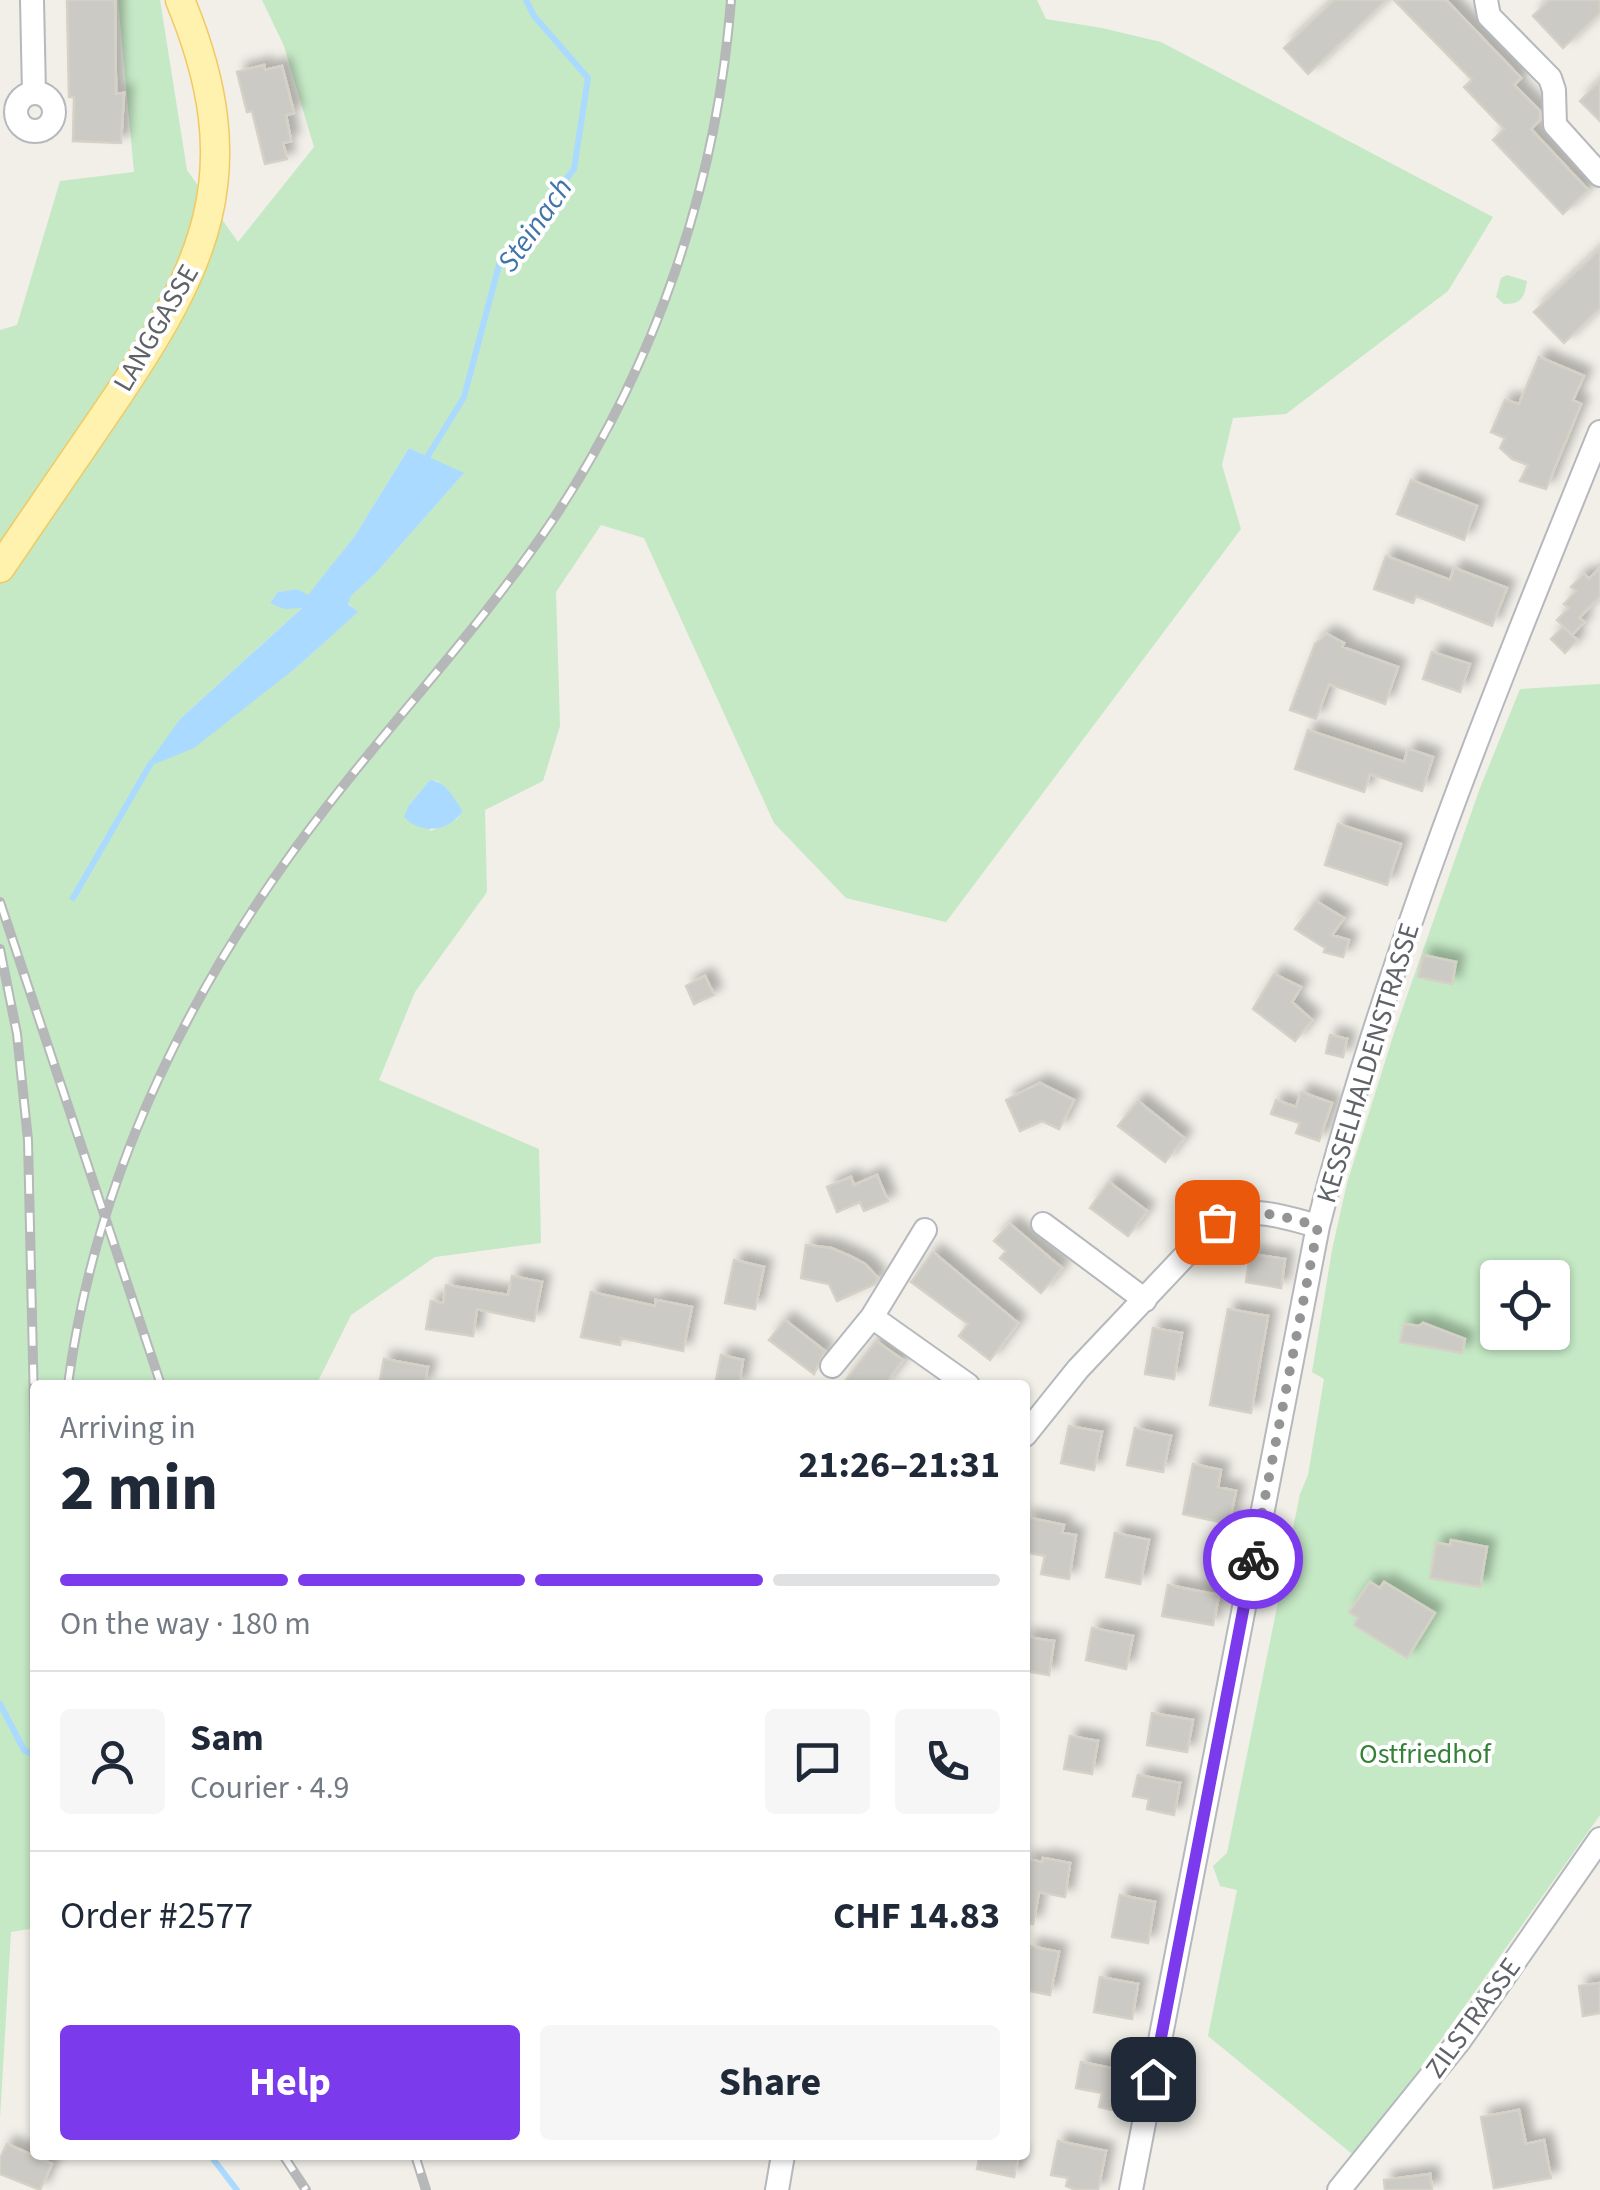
<!DOCTYPE html>
<html lang="en">
<head>
<meta charset="utf-8">
<style>
	body { margin:0; font-family:"Source Sans 3",sans-serif; background:#f6f6f7; color:#1f2937; height:100vh; display:flex; flex-direction:column; font-size:38px; white-space:nowrap }
	* { box-sizing:border-box; margin:0 }
	p { font-size:32px; color:#747a83 }
	.icon { flex:none; width:55px; height:55px; fill:none; stroke:currentColor; stroke-width:2; stroke-linecap:round; stroke-linejoin:round }
	.map { position:relative; flex:1; overflow:hidden }
	.drawer { position:absolute; left:30px; top:1380px; width:1000px; height:780px; display:flex; flex-direction:column; background:#fff; border-radius:10px; box-shadow:0 2px 8px #0004 }
	.drawer>* { flex:none }
	.fabs { position:absolute; left:1480px; top:1260px; display:grid; gap:20px }
	.fabs a { display:grid; place-items:center; width:90px; height:90px; border-radius:10px; background:#fff; box-shadow:0 2px 8px #0004; font-size:50px }
	.pin { position:absolute; display:grid; place-items:center; width:85px; height:85px; color:#fff; margin:-42px; border-radius:20px; box-shadow:0 5px 15px #0006 }
	.courier { position:absolute; display:grid; place-items:center; width:100px; height:100px; margin:-50px; border:8px solid #7c3aed; border-radius:50%; background:#fff; color:#222; box-shadow:0 2px 12px #0007 }
	.head em { font-style:normal; font-weight:700 }
	.head div { display:flex; flex-direction:column-reverse }
	.head { display:flex; align-items:center; justify-content:space-between; height:170px; padding:0 30px }
	h1 { font-size:65px; font-weight:700; line-height:75px }
	.bar { display:grid; grid-template-columns:repeat(4,1fr); gap:15px 10px; align-content:center; height:120px; padding:0 30px }
	.bar i { height:12px; border-radius:8px; background:#e0e1e3 }
	.bar .on { background:#7c3aed }
	.bar p { grid-column:span 4 }
	.line { display:flex; align-items:center; gap:25px; padding:0 30px; border-top:2px solid #e0e1e3 }
	.line div { flex:1 }
	.round { display:grid; place-items:center; flex:none; width:105px; height:105px; border-radius:10px; background:#f6f6f7 }
	.cta { display:flex; gap:20px; margin-top:auto; padding:20px 30px }
	.cta a { flex:1; height:115px; border-radius:10px; background:#7c3aed; color:#fff; font-size:40px; font-weight:700; line-height:115px; text-align:center }
	.cta a+a { background:#f6f6f7; color:#1f2937 }
	.map>svg:first-child { display:block }
</style>
</head>
<body>
<div class="map">
<svg width="1600" height="2190" viewBox="0 0 1600 2190">
	<defs>
		<filter id="shadow"><feDropShadow dx="8" dy="-8" stdDeviation="5" flood-color="#0004"/></filter>
	</defs>
	<rect width="100%" height="100%" fill="#f1efe8"/>
	<path fill="#c5e8c5" fill-rule="evenodd" d="M118,0h42l27,170 51,72 76,-95 -30,-101 -22,-46h775l9,19 56,9 59,14 332,175 -45,74 -162,123 -53,4 -11,47 19,64 -295,393 -100,-24 -72,-75 -130,-285 -43,-13 -45,67 4,134 -17,55 -58,29 2,82 -72,100 -36,88 160,69 2,94 -106,14 -84,58 -35,70h-281v543l-24,4 -11,186v-1788l17,-5 43,-144 74,-9zM409,448l54,26 -87,99 -25,23 -3,7 9,9 -60,55 -50,37 -100,63 33,-48 124,-113 -34,-3 8,-11 19,-3 11,7 46,-59zM430,780l8,1 25,30 -6,8 -26,12 -22,-26z
		M1507,275l20,6c-3,17 -5,23 -23,23l-8,-7 5,-19z
		M1600,684v1131l-243,343 -149,-122 29,-146 -17,-4 -7,-20 14,-13 73,-359 8,-19 16,-96 -12,-7 20,-122 15,-67 48,-153 85,-242 40,-99zM1498,1278h54v54h-54z"/>
	<path fill="#aadaff" d="M409,448l55,25 -88,100 -25,23 -3,8 10,8 -61,55 -103,81 -49,20 35,-49 122,-111 -18,1 -14,-6 8,-11 19,-3 11,6 46,-58z
		M430,780c16,1 24,19 33,31 -15,21 -41,24 -59,6l5,-12z"/>
	<g fill="none" stroke-linecap="round" stroke-linejoin="round">
		<path stroke="#aadaff" stroke-width="6" d="M423,464l41,-67 35,-132 75,-96 14,-91 -54,-62 -8,-16
			M73,898l78,-135
			M0,1704l24,46 11,6
			M210,2155l27,35"/>
	</g>
	<path fill="#cccac5" stroke="#d6d1c6" stroke-width="2.5" filter="url(#shadow)" d="M67,0h48l1,94 8,-1 -3,50 -48,-2 1,-44h-5z
		M1334,0h52l-78,74 -24,-26z
		M1394,0h52l75,78 -7,7 26,26v9l-9,9 57,61 -25,24 -70,-74 11,-11 -40,-42 8,-7z
		M1549,0h51v13l-37,35 -30,-32z
		M264,65l1,5 17,-4 12,47 -8,2 5,26 -8,2 4,16 -22,5 -13,-53 -5,1 -10,-40z
		M1600,81v40l-20,-20z
		M1600,249v59l-36,35 -30,-31z
		M1539,357l45,19 -11,24 8,4 -35,85 -26,-8 8,-16 -16,-6 -12,-11 5,-10 -14,-6 14,-32 14,4z
		M1411,480l66,26 -13,34 -67,-26z
		M1386,556l64,24 4,-12 53,20 -15,38 -76,-30 -3,7 -39,-14z
		M1600,568v28l-21,22 5,4 -12,13 -15,-15 12,-12 -5,-4 12,-13 -5,-4 13,-13 5,5z
		M1563,627l14,13 -12,13 -14,-14z
		M1327,634l17,9 -2,4 56,20 -13,37 -56,-20 -13,35 -26,-9 25,-66z
		M1432,652l38,12 -10,28 -37,-13z
		M1308,730l96,32 4,-13 25,8 -11,34 -52,-17 -6,18 -69,-23z
		M1338,824l63,20 -14,41 -62,-20z
		M1316,901l28,17 -12,17 17,5 -6,17 -19,-5 1,-4 -30,-19z
		M1423,955l33,7 -4,22 -34,-7z
		M1274,974l27,13 -9,15 20,18 -17,21 -42,-32z
		M705,976l9,19 -20,9 -8,-18z
		M1330,1035l17,4 -4,18 -17,-4z
		M1040,1083l34,17 -15,29 -17,-8 -22,10 -14,-31z
		M1301,1092l31,11 -13,38 -23,-8 4,-10 -29,-9 5,-14 20,7z
		M1138,1101l46,37 -19,24 -47,-36z
		M877,1175l11,26 -24,10 -4,-9 -23,10 -10,-25 24,-10 3,8z
		M1109,1182l38,29 -19,25 -38,-28z
		M1010,1224l52,44 -21,25 -41,-35 6,-7 -12,-10z
		M806,1245l25,3 19,8 15,8 13,14 -3,6 -38,17 -8,-17 -28,-6z
		M933,1252l85,71 -28,37 -31,-24 9,-12 -57,-42z
		M1250,1254l35,5 -4,29 -35,-6z
		M734,1260l30,7 -9,42 -30,-6z
		M512,1276l30,6 -8,39 -57,-12 -4,27 -47,-7 5,-28 12,2 3,-18 62,10z
		M591,1292l64,14 1,-6 36,7 -9,44 -62,-13 -1,7 -39,-8z
		M1228,1309l40,7 -17,97 -41,-8z
		M785,1320l40,31 -11,23 -45,-34z
		M1423,1323l42,16 -3,14 -62,-11 4,-18 15,2z
		M1153,1328l29,5 -8,46 -29,-5z
		M876,1341l27,19 -19,25h-42z
		M721,1355l22,5 -4,25h-24z
		M384,1359l44,8 -4,18h-45z
		M1069,1426l33,6 -8,38 -33,-7z
		M1135,1428l36,8 -8,36 -36,-7z
		M1193,1464l28,6 -3,17 18,4 -7,33 -46,-10z
		M1025,1517l39,8 -2,8 14,2 -7,44 -28,-5 4,-18 -20,-4z
		M1115,1533l34,7 -9,44 -34,-7z
		M1451,1540l36,7 -7,40 -50,-9 6,-35 14,2z
		M1370,1582l10,6 4,-6 51,31 -28,45 -53,-33 4,-7 -9,-6z
		M1168,1585l51,10 -6,30 -51,-9z
		M1092,1628l41,8 -7,33 -40,-9z
		M1025,1637l29,4 -5,34 -24,-4z
		M1152,1713l41,7 -6,32 -40,-7z
		M1070,1736l28,5 -6,33 -28,-5z
		M1138,1775l42,8 -6,32 -27,-6 2,-10 -16,-3z
		M1043,1858l27,5 -5,34 -26,-5 -6,32 -8,-1v-64l17,3z
		M1120,1895l35,7 -7,41 -36,-6z
		M1030,1946l29,6 -9,43 -25,-5z
		M1100,1977l38,7 -6,35 -38,-7z
		M1600,1983v30l-17,3 -4,-30z
		M1081,2062l45,9 -8,40 -19,-4 3,-14 -26,-5z
		M1519,2110l7,34 18,-4 7,38 -57,10 -13,-71z
		M1058,2141l48,10 -8,39h-22l-10,-4 2,-8 -17,-3z
		M7,2144l45,20 -12,26 -40,-16v-16z
		M980,2155h39l-5,22 -37,-8z
		M1430,2174l2,16h-47l-1,-10z"/>
	<g fill="none" stroke-linecap="round" stroke-linejoin="round">
		<defs>
			<path id="minor" d="M32,0l2,93
				M1486,0l3,16 61,62 4,12 1,35 45,50
				M16 112a19 19 0 1 1 38 0a19 19 0 1 1-38 0Z
				M1043,1224l102,76
				M872,1317l96,68
				M832,1366l40,-49 53,-87
				M1025,1435l53,-66 139,-147c34,-18 66,-5 101,4
				M777,2190l6,-35
				M1131,2190l187,-964c70,-273 176,-533 282,-794
				M1339,2190l121,-150 140,-201"/>
			<path id="major" d="M0,568c36,-53 72,-105 108,-158 98,-144 144,-237 72,-410"/>
		</defs>
		<use href="#minor" stroke="#b5b8bc" stroke-width="26"/>
		<use href="#major" stroke="#f2c960" stroke-width="31"/>
		<use href="#minor" stroke="#fff" stroke-width="22"/>
		<use href="#major" stroke="#fff2af" stroke-width="28"/>
		<defs>
			<path id="rail" d="M0,902l161,483
				M0,949l17,85 11,106 7,310
				M68,1385c28,-215 128,-411 260,-580 74,-95 157,-184 224,-284 103,-154 165,-336 179,-521
				M283,2155l23,35
				M415,2155l11,35"/>
		</defs>
		<use href="#rail" stroke="#b6b7b8" stroke-width="10"/>
		<use href="#rail" stroke="#fff" stroke-width="6" stroke-dasharray="19" stroke-linecap="butt"/>
	</g>
	<g fill="none" stroke-linecap="round" stroke-linejoin="round">
		<path stroke="#929495" stroke-width="10" stroke-dasharray="0 18" d="M1217,1222c34,-18 66,-5 101,4l-65,333"/>
		<path stroke="#7c3aed" stroke-width="12" d="M1153,2079l100,-520"/>
	</g>
	<g text-anchor="middle" dominant-baseline="central" stroke-width="8" stroke-linejoin="round" paint-order="stroke">
		<g font-size="28" fill="#5f6368" stroke="#fff">
			<text transform="translate(156 328) rotate(-60)">LANGGASSE</text>
			<text transform="translate(1368 1063) rotate(-73)">KESSELHALDENSTRASSE</text>
			<text transform="translate(1473 2018) rotate(-54)">ZILSTRASSE</text>
		</g>
		<g font-size="28" fill="#348238" stroke="#fff">
			<text x="1425" y="1754">Ostfriedhof</text>
		</g>
		<g font-size="30" font-style="italic" fill="#4174aa" stroke="#fff">
			<text transform="translate(535 225) rotate(-55)">Steinach</text>
		</g>
	</g>
</svg>
<div class="fabs">
<a><svg class="icon" aria-label="locate" viewBox="0 0 24 24"><circle cx="12" cy="12" r="6"/><path d="M12 2v4M12 18v4M2 12h4M18 12h4"/></svg></a>
</div>
<div class="pin" style="left:1217px;top:1222px;background:#ea580c"><svg class="icon" aria-label="bag" viewBox="0 0 24 24"><path d="M5 8h14l-1 12H6zM9 8a3 3 0 0 1 6 0"/></svg></div>
<div class="pin" style="left:1153px;top:2079px;background:#1f2937"><svg class="icon" aria-label="home" viewBox="0 0 24 24"><path d="M3 11l9-7 9 7M6 9v11h12V9"/></svg></div>
<div class="courier" style="left:1253px;top:1559px"><svg class="icon" aria-label="bike" viewBox="0 0 24 24"><circle cx="6" cy="16" r="4"/><circle cx="18" cy="16" r="4"/><path d="M6 16l4-8h5l3 8M10 8l3 8H6M13 5h3"/></svg></div>
<section class="drawer">
<div class="head"><div><h1>2 min</h1><p>Arriving in</p></div><em>21:26–21:31</em></div>
<div class="bar"><i class="on"></i><i class="on"></i><i class="on"></i><i></i><p>On the way · 180 m</p></div>
<div class="line" style="height:180px"><a class="round"><svg class="icon" aria-label="person" viewBox="0 0 24 24"><circle cx="12" cy="8" r="4"/><path d="M4 21q1-7 8-7t8 7"/></svg></a><div><b>Sam</b><p>Courier · 4.9</p></div><a class="round"><svg class="icon" aria-label="chat" viewBox="0 0 24 24"><path d="M4 5h16v11H9l-5 4z"/></svg></a><a class="round"><svg class="icon" aria-label="phone" viewBox="0 0 24 24"><path d="M5 4h4l2 5-3 2q2 4 5 5l2-3 5 2v4C11 20 4 13 5 4z"/></svg></a></div>
<div class="line" style="height:130px"><div>Order #2577</div><b>CHF 14.83</b></div>
<div class="cta"><a>Help</a><a>Share</a></div>
</section>
</div>
</body>
</html>
